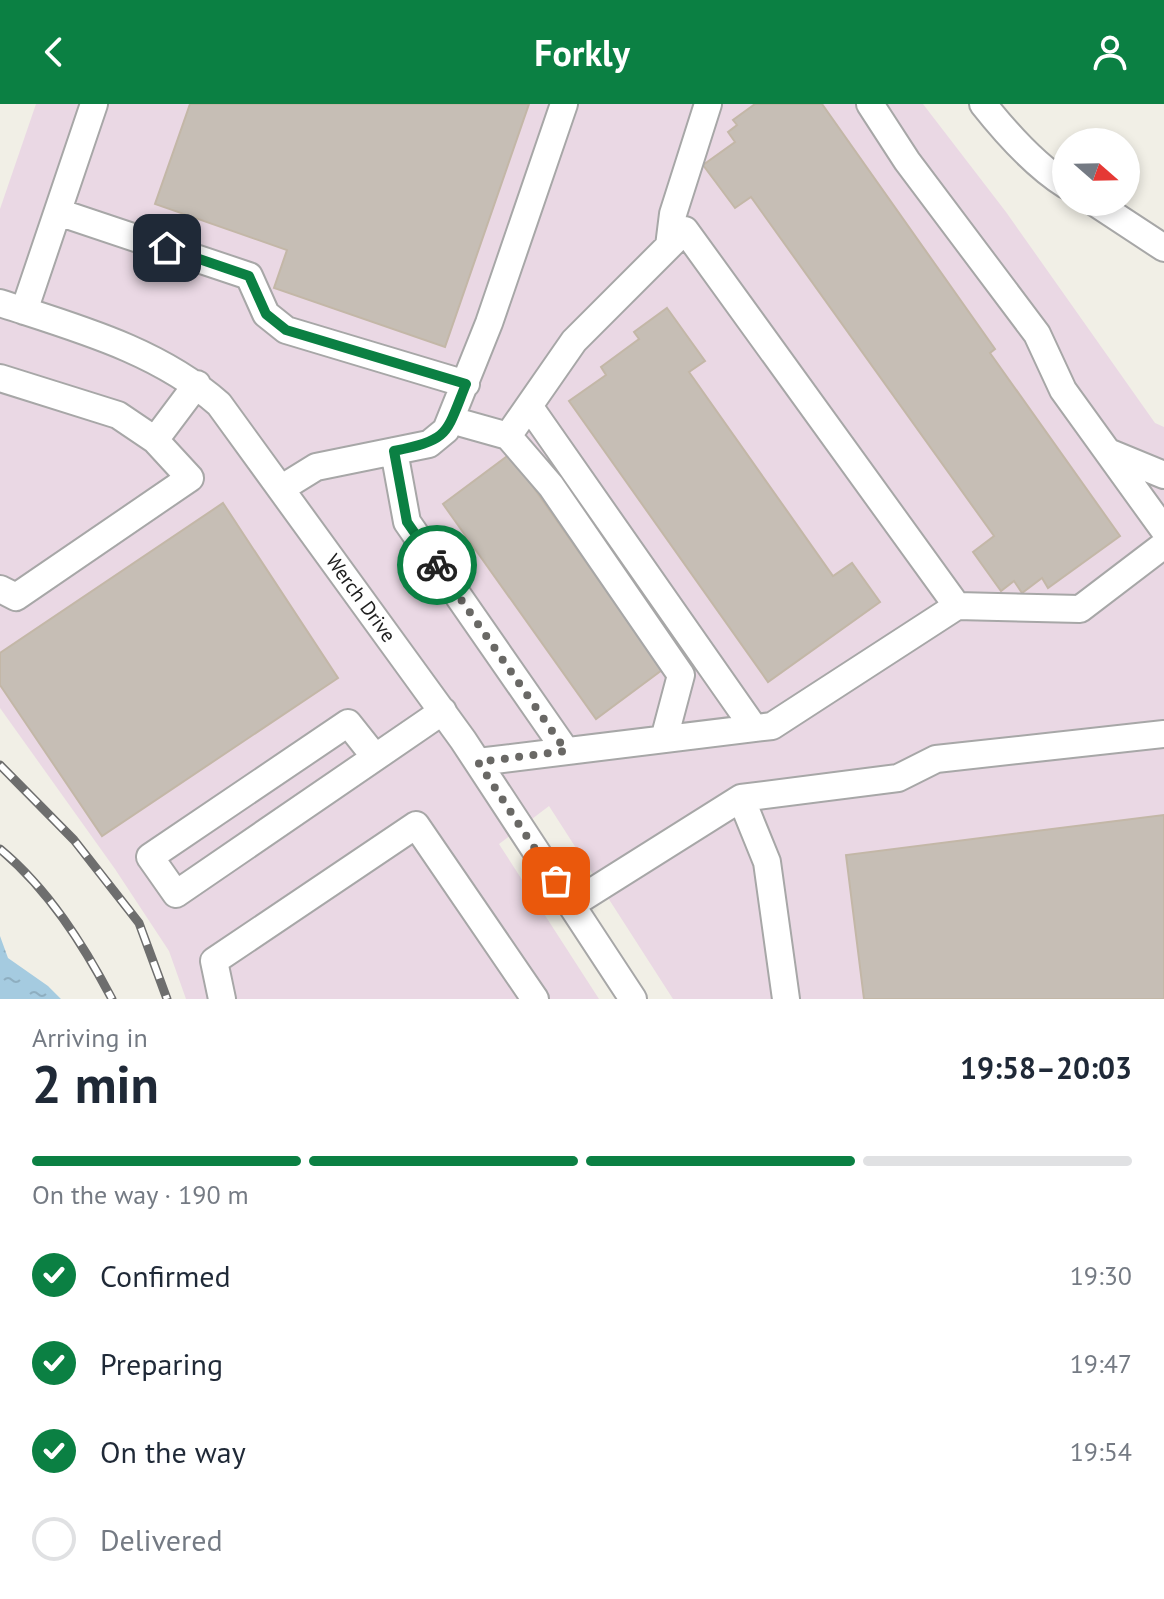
<!DOCTYPE html>
<html lang="en">
<head>
<meta charset="utf-8">
<style>
	body { margin:0; font-family:"PT Sans",sans-serif; background:#f6f6f7; color:#1f2937; height:100vh; display:flex; flex-direction:column; font-size:30px; white-space:nowrap }
	* { box-sizing:border-box; margin:0 }
	p { font-size:26px; color:#747a83 }
	.icon { flex:none; width:44px; height:44px; fill:none; stroke:currentColor; stroke-width:2; stroke-linecap:round; stroke-linejoin:round }
	.map { position:relative; height:895px; overflow:hidden }
	.details { display:flex; flex-direction:column; background:#fff; flex:1 }
	.details>* { flex:none }
	.needle { width:52px; rotate:110deg }
	.controls { position:absolute; left:1052px; top:24px; display:grid; gap:16px }
	.controls a { display:grid; place-items:center; width:88px; height:88px; border-radius:50%; background:#fff; box-shadow:0 4px 12px #0003; font-size:40px }
	.pin { position:absolute; display:grid; place-items:center; width:68px; height:68px; color:#fff; margin:-34px; border-radius:16px; box-shadow:0 4px 12px #0006 }
	.courier { position:absolute; display:grid; place-items:center; width:80px; height:80px; margin:-40px; border:6px solid #0b8043; border-radius:50%; background:#fff; color:#222; box-shadow:0 2px 10px #0007 }
	.head em { font-style:normal; font-weight:800 }
	.head div { display:flex; flex-direction:column-reverse }
	.head { display:flex; align-items:center; justify-content:space-between; height:136px; padding:0 32px }
	h1 { font-size:52px; font-weight:800; line-height:60px }
	.bar { display:grid; grid-template-columns:repeat(4,1fr); gap:12px 8px; align-content:center; height:96px; padding:0 32px }
	.bar i { height:10px; border-radius:6px; background:#e0e1e3 }
	.bar .selected { background:#0b8043 }
	.bar p { grid-column:span 4 }
	ol { padding:0 32px; list-style:none }
	li { display:flex; align-items:center; gap:24px; height:88px }
	li p { margin-inline-start:auto }
	li .icon { padding:8px; border-radius:50%; background:#0b8043; color:#fff; stroke-width:4 }
	li:last-child { color:#747a83 }
	li i { width:44px; height:44px; border:4px solid #e0e1e3; border-radius:50% }
	header { display:flex; justify-content:space-between; align-items:center; height:104px; padding:0 32px; background:#0b8043; color:#fff; font-size:36px; font-weight:800 }
	.map>svg:first-child { display:block }
</style>
</head>
<body>
<header><svg class="icon" aria-label="back" viewBox="0 0 24 24"><path d="M15 5l-7 7 7 7"/></svg>Forkly<svg class="icon" aria-label="person" viewBox="0 0 24 24"><circle cx="12" cy="8" r="4"/><path d="M4 21q1-7 8-7t8 7"/></svg></header>
<div class="map">
<svg width="1164" height="895" viewBox="0 0 1164 895">
	<defs>
		<pattern id="water-ripples" width="26" height="14" patternUnits="userSpaceOnUse" patternTransform="scale(2)"><rect width="26" height="14" fill="#a5cbe0"/><path d="M2 4q2-2 4 0t4 0M15 11q2-2 4 0t4 0" fill="none" stroke="#8eaec0"/></pattern>
	</defs>
	<rect width="100%" height="100%" fill="#f1efe6"/>
	<path fill="#ead8e4" d="M36,0h887l83,108 149,211 9,4v572h-491l-124,-193 -50,38 100,155h-413l-17,-48 -54,-82 -115,-161v-499z"/>
	<path fill="url(#water-ripples)" d="M0,832l8,22 40,28 13,13h-61z"/>
	<path fill="#c6beb5" stroke="#c3b7a7" stroke-width="2" d="M190,0h339l-84,243 -171,-59 13,-38 -132,-46z
		M755,0h67l173,245 -5,4 130,183 -72,52 -6,-10 -20,15 -8,-12 -13,10 -28,-39 21,-16 -243,-339 -16,11 -32,-43 32,-23 -7,-10 9,-7 -4,-5z
		M667,204l38,53 -16,11 144,204 19,-13 28,39 -112,80 -199,-281 37,-26 -5,-8 38,-28 -5,-7z
		M510,350l152,216 -66,49 -153,-215z
		M223,399l115,175 -236,158 -102,-151v-32z
		M1164,711v184h-300l-18,-144z"/>
	<g fill="none" stroke-linecap="round" stroke-linejoin="round">
		<defs>
			<path id="minor" d="M870,0l37,57 130,173 26,56 101,140
				M983,0c23,29 51,61 83,81
				M1094,98l70,46
				M58,108l191,64 17,38 20,16 180,54
				M669,142l4,-32 35,-110
				M0,199c76,25 158,47 219,101l244,336 170,259
				M24,207l70,-207
				M0,274l118,37 37,25 42,-56
				M529,302l225,322
				M451,316l57,16 43,50 130,189 -17,64
				M394,347l13,71 159,229
				M1108,348l56,23
				M282,384l34,-21 113,-23 17,-14 43,-107 75,-219
				M0,485l16,8 174,-119 -35,-38
				M957,502l123,3 84,-64
				M375,653l-27,-34 -198,134 26,37 267,-183
				M478,658l294,-36 185,-120 -272,-376 -111,111 -66,95
				M741,694l26,64 19,137
				M571,801l170,-107 157,-20 38,-19 228,-25
				M222,895l-8,-38 202,-136 119,174"/>
		</defs>
		<use href="#minor" stroke="#a7a7a7" stroke-width="30"/>
		<use href="#minor" stroke="#fff" stroke-width="26"/>
		<defs>
			<path id="rail" d="M0,661l74,75 65,83 28,76
				M0,745c48,40 83,95 112,150"/>
		</defs>
		<use href="#rail" stroke="#6e6e6e" stroke-width="9"/>
		<use href="#rail" stroke="#fff" stroke-width="6" stroke-dasharray="18" stroke-linecap="butt"/>
	</g>
	<g fill="none" stroke-linecap="round" stroke-linejoin="round">
		<path stroke="#696865" stroke-width="8" stroke-dasharray="0 14.4" d="M437,461l129,186 -88,11 78,119"/>
		<path stroke="#0b8043" stroke-width="10" d="M167,144l82,28 17,38 20,16 180,54c-21,52 -16,55 -72,67l13,71 30,43"/>
	</g>
	<g text-anchor="middle" dominant-baseline="central" stroke-width="8" stroke-linejoin="round" paint-order="stroke">
		<g font-size="20" fill="#202020" stroke="#fff">
			<text transform="translate(361 494) rotate(54)">Werch Drive</text>
		</g>
	</g>
</svg>
<div class="controls">
<a><svg class="needle" viewBox="-14 -14 28 28"><path d="M0-13l5 13h-10z" fill="#e53935"/><path d="M0 13l5-13h-10z" fill="#747a83"/></svg></a>
</div>
<div class="pin" style="left:556px;top:777px;background:#ea580c"><svg class="icon" aria-label="bag" viewBox="0 0 24 24"><path d="M5 8h14l-1 12H6zM9 8a3 3 0 0 1 6 0"/></svg></div>
<div class="pin" style="left:167px;top:144px;background:#1f2937"><svg class="icon" aria-label="home" viewBox="0 0 24 24"><path d="M3 11l9-7 9 7M6 9v11h12V9"/></svg></div>
<div class="courier" style="left:437px;top:461px"><svg class="icon" aria-label="bike" viewBox="0 0 24 24"><circle cx="6" cy="16" r="4"/><circle cx="18" cy="16" r="4"/><path d="M6 16l4-8h5l3 8M10 8l3 8H6M13 5h3"/></svg></div>
</div>
<section class="details">
<div class="head"><div><h1>2 min</h1><p>Arriving in</p></div><em>19:58–20:03</em></div>
<div class="bar"><i class="selected"></i><i class="selected"></i><i class="selected"></i><i></i><p>On the way · 190 m</p></div>
<ol>
<li><svg class="icon" aria-label="check" viewBox="0 0 24 24"><path d="M5 12l5 5 9-10"/></svg>Confirmed<p>19:30</p></li>
<li><svg class="icon" aria-label="check" viewBox="0 0 24 24"><path d="M5 12l5 5 9-10"/></svg>Preparing<p>19:47</p></li>
<li><svg class="icon" aria-label="check" viewBox="0 0 24 24"><path d="M5 12l5 5 9-10"/></svg>On the way<p>19:54</p></li>
<li><i></i>Delivered</li>
</ol>
</section>
</body>
</html>
